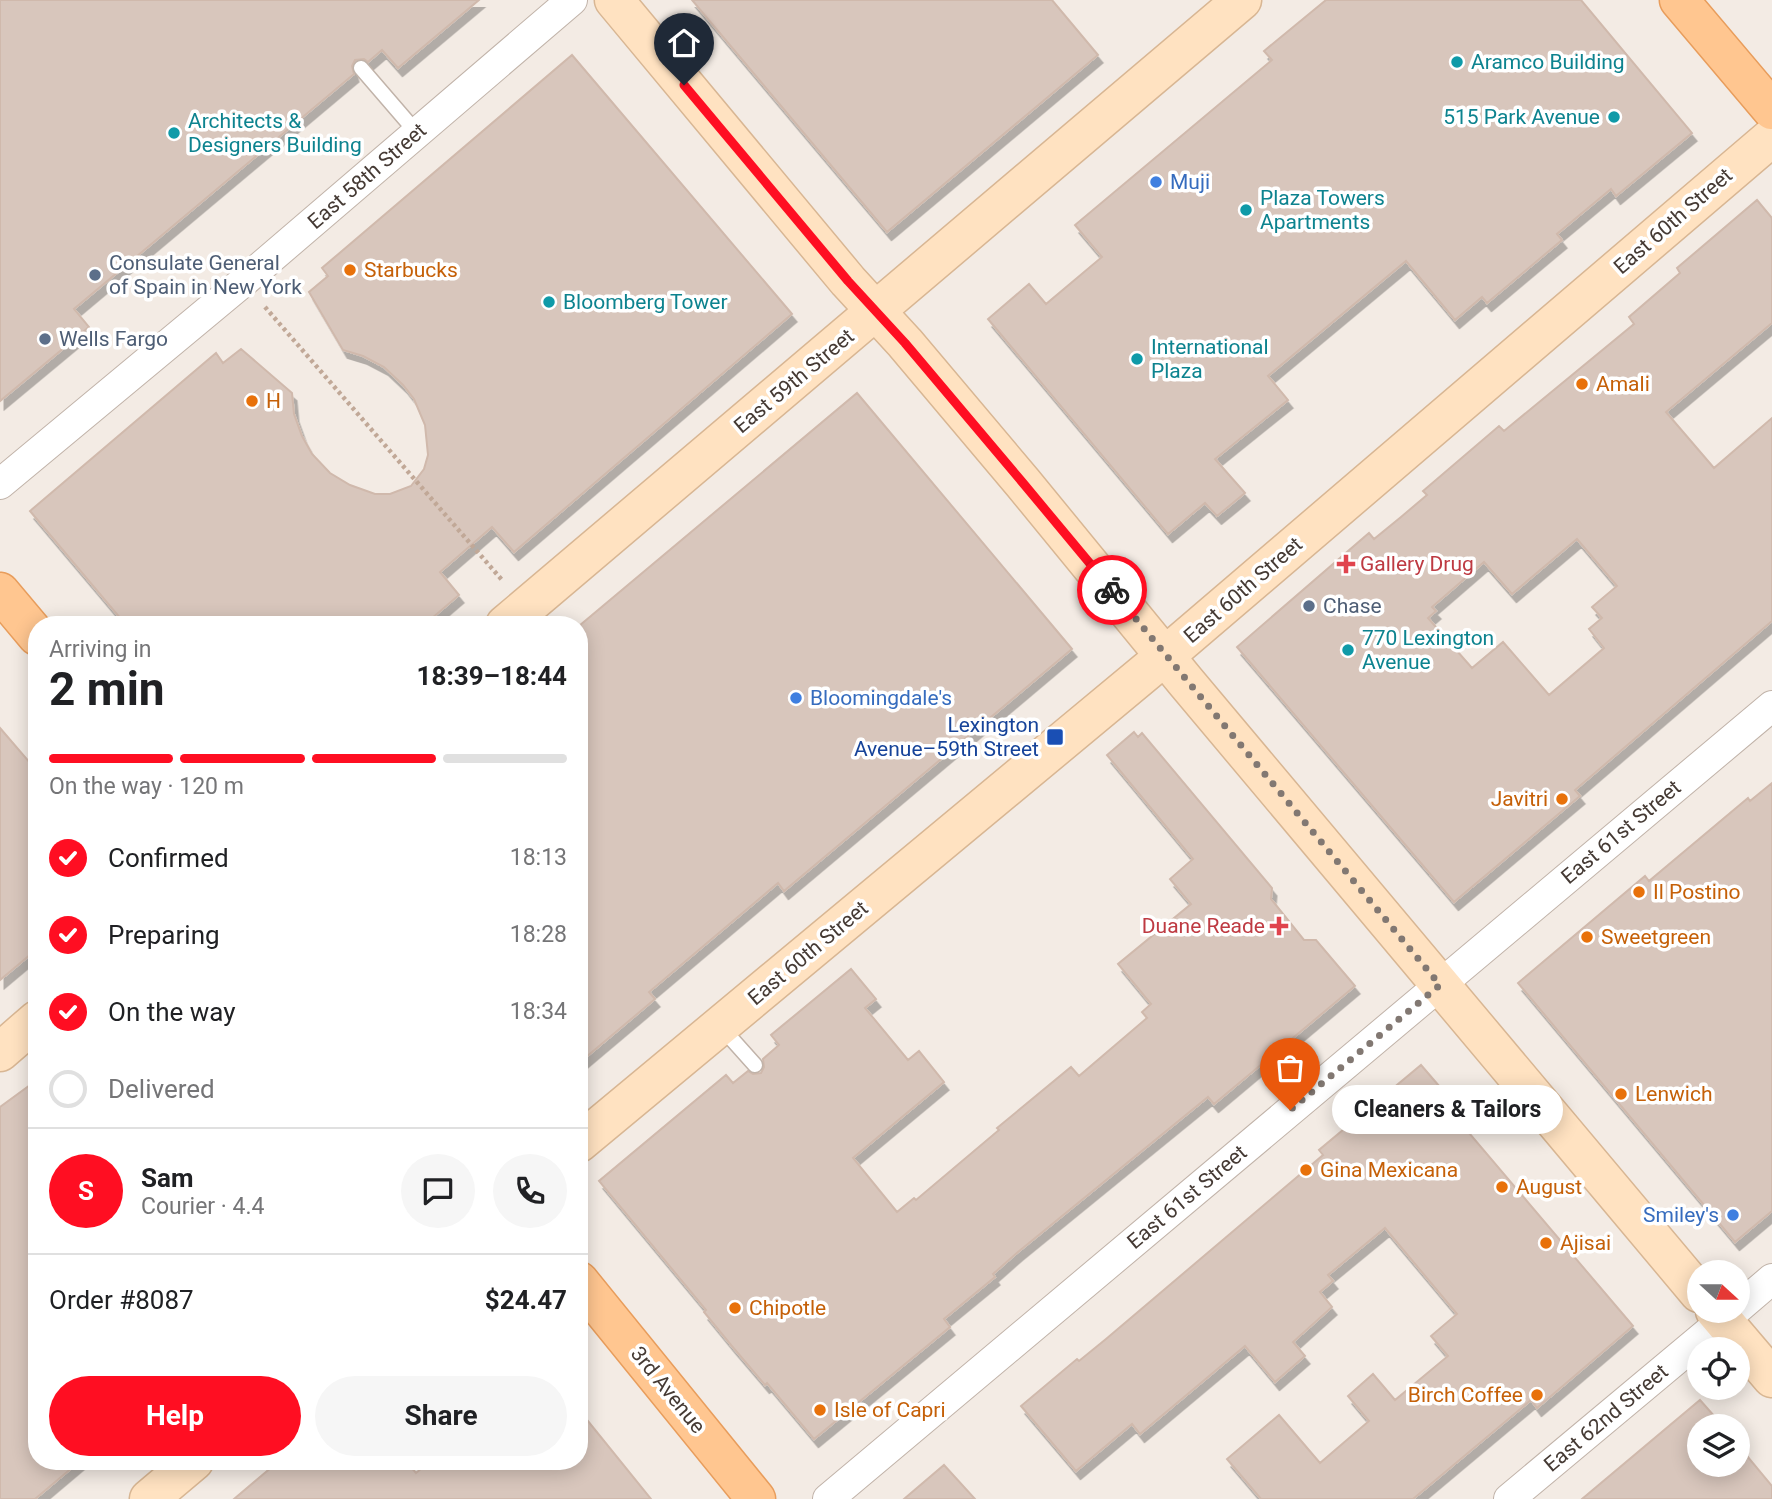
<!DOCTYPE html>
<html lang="en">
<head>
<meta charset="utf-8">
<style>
	body { margin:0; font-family:Roboto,sans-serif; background:#f6f6f6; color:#202124; height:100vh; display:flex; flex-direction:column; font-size:26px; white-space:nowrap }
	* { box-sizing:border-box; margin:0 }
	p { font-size:23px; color:#757577 }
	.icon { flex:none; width:38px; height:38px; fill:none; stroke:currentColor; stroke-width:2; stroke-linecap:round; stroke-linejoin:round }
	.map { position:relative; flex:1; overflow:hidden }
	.details { position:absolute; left:28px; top:616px; width:560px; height:854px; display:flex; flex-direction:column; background:#fff; border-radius:28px; box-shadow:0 4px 18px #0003 }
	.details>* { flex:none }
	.needle { width:46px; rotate:111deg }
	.controls { position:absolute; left:1687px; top:1260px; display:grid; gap:14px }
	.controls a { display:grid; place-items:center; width:63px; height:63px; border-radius:50%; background:#fff; box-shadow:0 4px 18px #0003; font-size:35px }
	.pin { position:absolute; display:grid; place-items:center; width:60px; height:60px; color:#fff; margin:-72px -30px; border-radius:50% 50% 50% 0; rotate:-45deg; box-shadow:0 0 7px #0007 }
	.pin .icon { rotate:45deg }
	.courier { position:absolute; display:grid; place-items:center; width:70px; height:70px; margin:-35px; border:5px solid #ff0e22; border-radius:50%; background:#fff; color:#222; box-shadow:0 2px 9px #0007 }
	.bubble { position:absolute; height:49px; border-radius:24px; background:#fff; box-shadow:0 4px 18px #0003; font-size:23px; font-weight:700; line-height:49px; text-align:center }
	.headline em { font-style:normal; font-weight:700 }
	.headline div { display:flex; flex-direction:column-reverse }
	.headline { display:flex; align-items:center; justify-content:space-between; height:119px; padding:0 21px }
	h1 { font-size:46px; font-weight:700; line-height:52px }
	.bar { display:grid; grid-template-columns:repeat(4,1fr); gap:10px 7px; align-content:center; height:84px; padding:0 21px }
	.bar i { height:9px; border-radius:5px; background:#e0e0e0 }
	.bar .current { background:#ff0e22 }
	.bar p { grid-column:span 4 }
	.line { display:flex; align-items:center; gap:18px; padding:0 21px; border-top:2px solid #e0e0e0 }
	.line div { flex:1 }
	.round { display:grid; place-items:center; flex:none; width:74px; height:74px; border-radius:37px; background:#f6f6f6 }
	ol { padding:0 21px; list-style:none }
	li { display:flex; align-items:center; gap:21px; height:77px }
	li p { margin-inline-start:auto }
	li .icon { padding:7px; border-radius:50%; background:#ff0e22; color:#fff; stroke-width:4 }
	li:last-child { color:#757577 }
	li i { width:38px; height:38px; border:4px solid #e0e0e0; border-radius:50% }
	.action { display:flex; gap:14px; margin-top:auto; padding:14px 21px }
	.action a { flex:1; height:80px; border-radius:42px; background:#ff0e22; color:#fff; font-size:28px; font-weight:700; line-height:80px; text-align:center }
	.action a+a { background:#f6f6f6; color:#202124 }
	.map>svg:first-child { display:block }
</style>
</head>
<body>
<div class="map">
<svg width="1772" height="1499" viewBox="0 0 1772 1499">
	<defs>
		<filter id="shadow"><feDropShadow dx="4.5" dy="8" stdDeviation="0" flood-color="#0004"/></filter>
	</defs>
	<rect width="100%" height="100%" fill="#f3ebe4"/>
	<path fill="#d8c6bc" stroke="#d0b9ac" stroke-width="2" fill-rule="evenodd" filter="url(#shadow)" d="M0,0h479l-81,68 -16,-18 -14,12 -4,-3 -9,1 -3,6 2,8 -280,235 15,18 -89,74z
		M692,0h360l46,55 -211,177z
		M1326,0h255l111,133 -76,63 -5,-7 -54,45 5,6 -75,63 -5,-6 -27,23 -49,-59 -138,115 20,24 -73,59 30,34 -28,23 -12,-13 -37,31 -180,-215 41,-35 17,20 56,-47 -27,-32 197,-165 -8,-9z
		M572,55l220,259 -278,238 -22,-25 -52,45 19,23 -35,30h-298l-96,-114 186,-158 7,10 18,-14 51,44 2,21 8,22 10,18 18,19 20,12 25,9h15l21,-8 13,-17 4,-14 -3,-30 -11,-26 -11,-14 -19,-18 -21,-11 -20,-6 -34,-58 19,-16 -6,-8z
		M1757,200l15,18v105l-106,89 48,56 58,-50v203l-197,169 5,6 -126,106 -217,-255 132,-114 5,6 27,-22 26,-22 -4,-4 76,-65 5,5 130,-107 -5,-7 51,-44 -3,-5zM1577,539l40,47 -25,21 10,11 -13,11 15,19 -55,47 -46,-53 -31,26 -44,-50 8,-7 -4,-4 52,-45 28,32z
		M857,393l215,256 -288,242 -6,-8 -129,109 6,7 -76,64v-437z
		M0,728l37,43v178l-37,31z
		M1134,732l4,5 4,-4 130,155 -1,11 33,41h12l39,46 -141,118 -6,-7 -190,155 -25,22 2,3 -51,42 6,8 -136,112 -47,-56 -2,2 -34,-40 -27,-33 2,-2 -107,-129 127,-106 7,8 15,-12 5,3 8,-1 3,-6 -1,-8 16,-14 -8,-10 80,-66 25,30 -11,9 43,52 11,-9 25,31 -91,76 44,54 17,-14 2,2 83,-70 -2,-2 74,-61 8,9 68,-58 -5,-6 9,-8 -33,-40 73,-60 -21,-25 23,-20 -86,-104z
		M1772,783v428l-37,31 -217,-259 127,-107 4,5 99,-83 2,3z
		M1421,1065l43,50 -6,5 175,206 -96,82 -6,-8 -118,99h-152l-34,-40 52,-44 41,48 49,-42 -21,-25 25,-22 22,26 53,-44 -17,-20 26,-22 -72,-86 -57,47 5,6 -13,11 12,15 -39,35 12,14 -30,26 -30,-36 -105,88 -8,-10 -56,47 -55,-65 56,-47 2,2 27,-22 217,-184 -4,-5z
		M37,1080v381h43l-45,38h-35v-392z
		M1700,1400l23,26h-24v39h39v-20l34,41v13h-190z
		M579,1410l72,89h-417l45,-38h127l10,12 14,-12h149z
		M944,1465l31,34h-71z"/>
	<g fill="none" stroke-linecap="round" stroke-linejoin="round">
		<defs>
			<path id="lane" d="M361,68l56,65
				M721,1027l34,38"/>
			<path id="street" d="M0,484l243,-202 329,-282
				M1738,1308l34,-29
				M828,1499l944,-793
				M1509,1499l225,-188"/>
			<path id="secondary" d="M614,0l234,281 57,62 118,140 163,199 513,611
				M505,625l737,-625
				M0,1052l37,-32
				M579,1143l586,-487 607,-519
				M1715,1311l57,67
				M149,1499l45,-38"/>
			<path id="primary" d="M1679,0l93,110
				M0,592l37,44
				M579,1281l177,218"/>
		</defs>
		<use href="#lane" stroke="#c1b3a9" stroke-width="17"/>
		<use href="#street" stroke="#c1b3a9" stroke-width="32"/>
		<use href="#secondary" stroke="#d8b693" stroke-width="41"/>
		<use href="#primary" stroke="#e89d5c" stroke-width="41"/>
		<path stroke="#c1a897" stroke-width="4.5" stroke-dasharray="3.5 3.5" stroke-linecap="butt" d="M265,307l237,273"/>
		<use href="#lane" stroke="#fff" stroke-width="14"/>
		<use href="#street" stroke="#fff" stroke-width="30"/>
		<use href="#secondary" stroke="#ffe2c1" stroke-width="38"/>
		<use href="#primary" stroke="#ffc690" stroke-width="38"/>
	</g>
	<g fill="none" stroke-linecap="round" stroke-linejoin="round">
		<path stroke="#827872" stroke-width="7" stroke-dasharray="0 12.6" d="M1112,590l328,395 -150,125"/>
		<path stroke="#ff0e22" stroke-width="9" d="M684,85l164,196 57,62 118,140 89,107"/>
	</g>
	<g fill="#0f9aa8" stroke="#fff" stroke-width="2.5">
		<circle cx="1457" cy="62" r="7"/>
		<circle cx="1614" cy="117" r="7"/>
		<circle cx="174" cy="133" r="7"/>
		<circle cx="1246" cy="210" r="7"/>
		<circle cx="549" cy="302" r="7"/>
		<circle cx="1137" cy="359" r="7"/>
		<circle cx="1348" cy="650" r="7"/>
	</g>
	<g fill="#3f7fe0" stroke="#fff" stroke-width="2.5">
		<circle cx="1156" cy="182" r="7"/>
		<circle cx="796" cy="698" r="7"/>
		<circle cx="1733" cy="1215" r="7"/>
	</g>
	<g fill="#e8710a" stroke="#fff" stroke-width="2.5">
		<circle cx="350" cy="270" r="7"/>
		<circle cx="1582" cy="384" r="7"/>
		<circle cx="252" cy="401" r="7"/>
		<circle cx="1562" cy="799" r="7"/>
		<circle cx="1639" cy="892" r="7"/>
		<circle cx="1587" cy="937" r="7"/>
		<circle cx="1621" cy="1094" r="7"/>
		<circle cx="1306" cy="1170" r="7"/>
		<circle cx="1502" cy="1187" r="7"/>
		<circle cx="1546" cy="1243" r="7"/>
		<circle cx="735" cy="1308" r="7"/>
		<circle cx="1537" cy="1395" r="7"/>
		<circle cx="820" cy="1410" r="7"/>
	</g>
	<g fill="#5c6f8a" stroke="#fff" stroke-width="2.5">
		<circle cx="95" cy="275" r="7"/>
		<circle cx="45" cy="339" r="7"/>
		<circle cx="1309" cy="606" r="7"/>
	</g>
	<g fill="#e0444e" stroke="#fff" stroke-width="2.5">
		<path d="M1342.5 553.5h7v7h7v7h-7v7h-7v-7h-7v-7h7z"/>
		<path d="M1275.5 915.5h7v7h7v7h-7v7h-7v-7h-7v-7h7z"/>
	</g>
	<rect fill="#1a4fb4" stroke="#fff" stroke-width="2.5" x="1046" y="728" width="18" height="18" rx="3.5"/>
	<g text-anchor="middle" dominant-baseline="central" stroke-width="7" stroke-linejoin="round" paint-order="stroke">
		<g font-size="21" fill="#0d838f" stroke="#fff" text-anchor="start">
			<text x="1471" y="62">Aramco Building</text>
			<text x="1600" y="117" text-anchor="end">515 Park Avenue</text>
			<text x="188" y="121">Architects &amp;<tspan x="188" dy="24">Designers Building</tspan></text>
			<text x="1260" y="198">Plaza Towers<tspan x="1260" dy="24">Apartments</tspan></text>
			<text x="563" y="302">Bloomberg Tower</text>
			<text x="1151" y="347">International<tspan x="1151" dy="24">Plaza</tspan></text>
			<text x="1362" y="638">770 Lexington<tspan x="1362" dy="24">Avenue</tspan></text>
		</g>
		<g font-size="21" fill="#453a34" stroke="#fff">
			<text transform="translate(367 176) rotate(-41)">East 58th Street</text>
			<text transform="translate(1673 221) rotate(-41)">East 60th Street</text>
			<text transform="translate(794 381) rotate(-40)">East 59th Street</text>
			<text transform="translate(1243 590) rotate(-41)">East 60th Street</text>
			<text transform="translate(1621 832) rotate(-40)">East 61st Street</text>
			<text transform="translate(808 953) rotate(-40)">East 60th Street</text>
			<text transform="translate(1187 1197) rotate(-40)">East 61st Street</text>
			<text transform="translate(668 1390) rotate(51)">3rd Avenue</text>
			<text transform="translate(1606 1418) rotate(-40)">East 62nd Street</text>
		</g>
		<g font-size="21" fill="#366cbe" stroke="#fff" text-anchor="start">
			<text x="1170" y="182">Muji</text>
			<text x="810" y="698">Bloomingdale's</text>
			<text x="1719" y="1215" text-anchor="end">Smiley's</text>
		</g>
		<g font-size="21" fill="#4e5e75" stroke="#fff" text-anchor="start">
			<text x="109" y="263">Consulate General<tspan x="109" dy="24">of Spain in New York</tspan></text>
			<text x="59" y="339">Wells Fargo</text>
			<text x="1323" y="606">Chase</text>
		</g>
		<g font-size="21" fill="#c56008" stroke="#fff" text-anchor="start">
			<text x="364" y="270">Starbucks</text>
			<text x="1596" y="384">Amali</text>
			<text x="266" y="401">H</text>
			<text x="1548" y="799" text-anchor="end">Javitri</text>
			<text x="1653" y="892">Il Postino</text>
			<text x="1601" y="937">Sweetgreen</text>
			<text x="1635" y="1094">Lenwich</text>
			<text x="1320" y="1170">Gina Mexicana</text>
			<text x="1516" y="1187">August</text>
			<text x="1560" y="1243">Ajisai</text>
			<text x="749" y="1308">Chipotle</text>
			<text x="1523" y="1395" text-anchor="end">Birch Coffee</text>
			<text x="834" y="1410">Isle of Capri</text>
		</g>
		<g font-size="21" fill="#be3a42" stroke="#fff" text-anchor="start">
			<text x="1360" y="564">Gallery Drug</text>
			<text x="1265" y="926" text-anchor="end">Duane Reade</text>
		</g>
		<g font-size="21" fill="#164399" stroke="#fff" text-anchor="end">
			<text x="1039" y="725">Lexington<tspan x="1039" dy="24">Avenue–59th Street</tspan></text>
		</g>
	</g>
</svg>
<div class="controls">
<a><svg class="needle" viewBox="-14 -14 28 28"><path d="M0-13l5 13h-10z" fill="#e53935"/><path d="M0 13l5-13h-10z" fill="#757577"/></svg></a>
<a><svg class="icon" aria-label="locate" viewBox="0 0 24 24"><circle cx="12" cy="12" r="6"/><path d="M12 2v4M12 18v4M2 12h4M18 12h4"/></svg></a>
<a><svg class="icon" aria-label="layers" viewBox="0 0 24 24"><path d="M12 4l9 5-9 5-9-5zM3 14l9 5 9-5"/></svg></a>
</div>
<div class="pin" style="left:1290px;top:1110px;background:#ea580c"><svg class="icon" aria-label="bag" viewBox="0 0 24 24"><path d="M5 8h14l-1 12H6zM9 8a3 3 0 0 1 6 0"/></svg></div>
<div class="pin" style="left:684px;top:85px;background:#1f2937"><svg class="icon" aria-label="home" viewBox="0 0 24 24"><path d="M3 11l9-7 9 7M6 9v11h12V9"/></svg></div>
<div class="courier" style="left:1112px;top:590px"><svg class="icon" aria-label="bike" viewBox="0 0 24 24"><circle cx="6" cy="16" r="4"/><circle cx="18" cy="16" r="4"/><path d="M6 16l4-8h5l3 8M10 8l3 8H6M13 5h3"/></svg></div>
<div class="bubble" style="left:1332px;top:1085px;width:231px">Cleaners &amp; Tailors</div>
<section class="details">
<div class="headline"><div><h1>2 min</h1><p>Arriving in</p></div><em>18:39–18:44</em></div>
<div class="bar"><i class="current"></i><i class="current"></i><i class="current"></i><i></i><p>On the way · 120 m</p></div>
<ol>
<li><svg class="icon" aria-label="check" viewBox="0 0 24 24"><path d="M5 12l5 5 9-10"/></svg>Confirmed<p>18:13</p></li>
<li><svg class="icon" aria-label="check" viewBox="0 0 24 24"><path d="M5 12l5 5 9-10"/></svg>Preparing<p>18:28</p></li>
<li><svg class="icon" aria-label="check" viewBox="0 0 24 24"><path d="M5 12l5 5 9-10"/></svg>On the way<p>18:34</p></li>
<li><i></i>Delivered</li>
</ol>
<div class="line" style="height:126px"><b class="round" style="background:#ff0e22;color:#fff">S</b><div><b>Sam</b><p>Courier · 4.4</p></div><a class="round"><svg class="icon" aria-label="chat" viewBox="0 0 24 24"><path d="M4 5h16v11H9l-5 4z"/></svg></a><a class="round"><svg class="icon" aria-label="phone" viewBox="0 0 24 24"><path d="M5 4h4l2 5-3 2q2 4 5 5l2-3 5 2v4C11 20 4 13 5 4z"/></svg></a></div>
<div class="line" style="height:91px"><div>Order #8087</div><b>$24.47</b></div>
<div class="action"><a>Help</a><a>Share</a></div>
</section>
</div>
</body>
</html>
